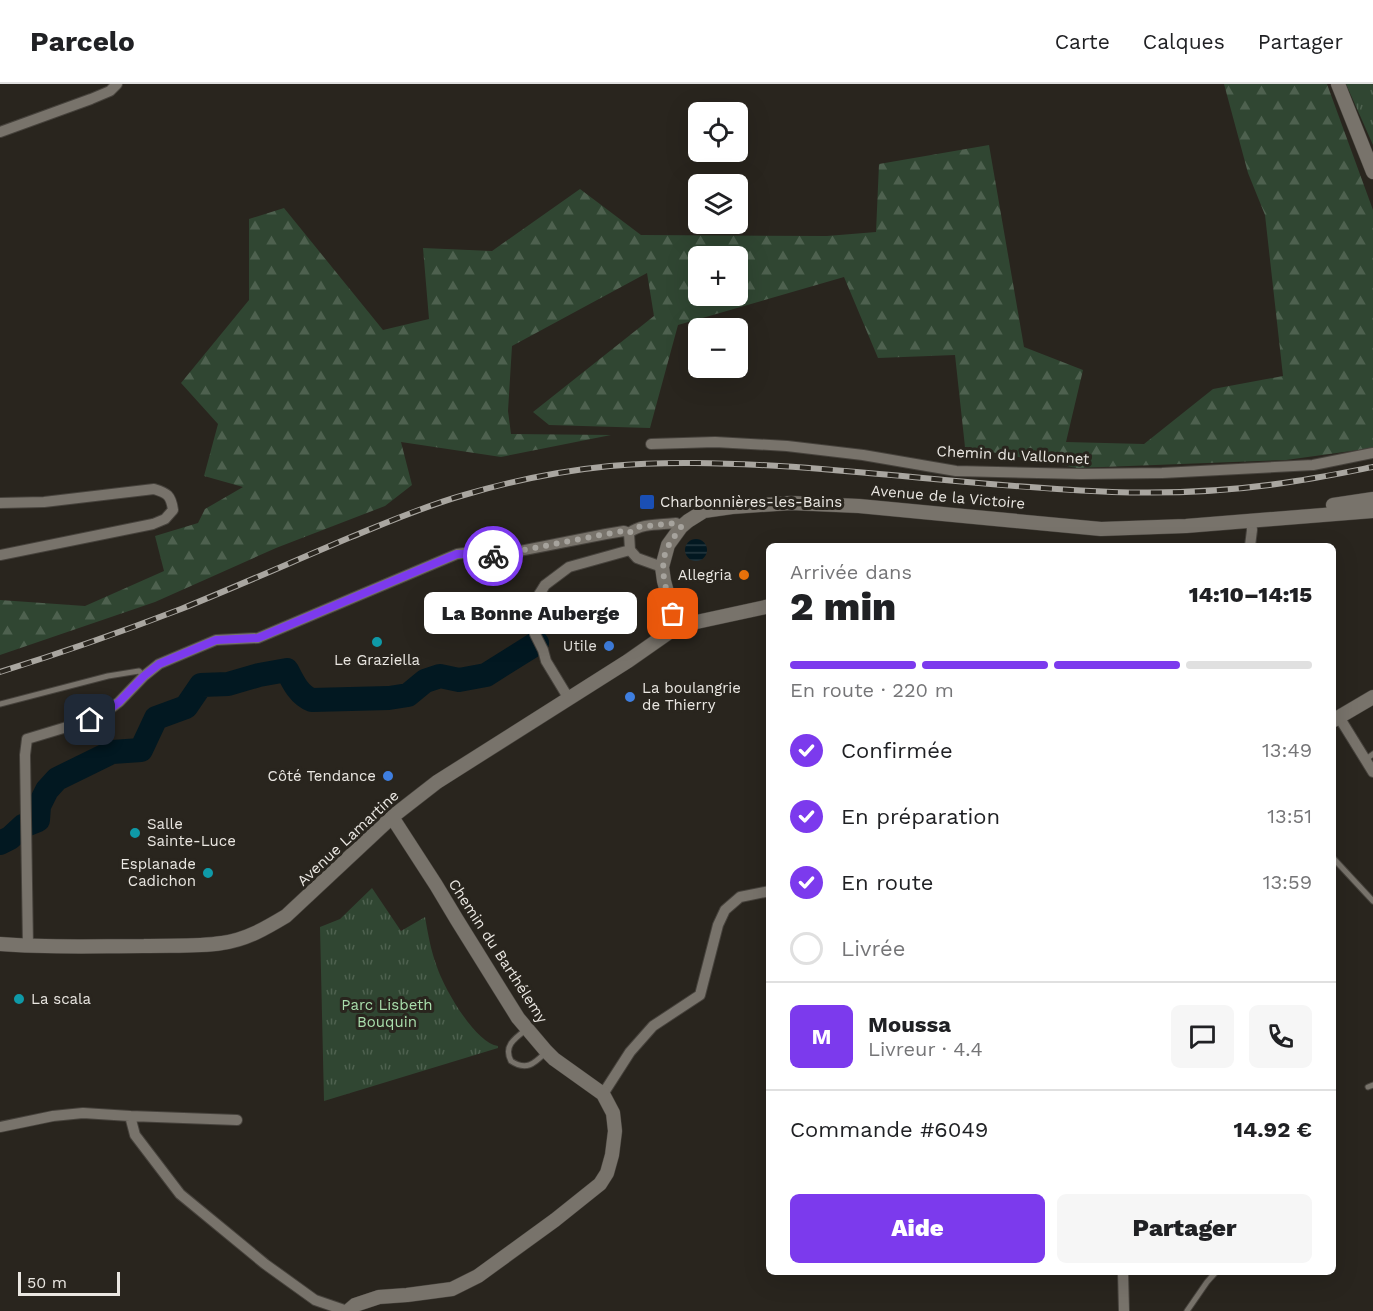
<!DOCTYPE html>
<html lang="fr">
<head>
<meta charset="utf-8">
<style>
	body { margin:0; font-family:"Work Sans",sans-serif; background:#f6f6f6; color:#202124; height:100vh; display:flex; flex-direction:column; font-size:22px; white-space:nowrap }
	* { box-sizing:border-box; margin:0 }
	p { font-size:20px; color:#757577 }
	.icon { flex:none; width:33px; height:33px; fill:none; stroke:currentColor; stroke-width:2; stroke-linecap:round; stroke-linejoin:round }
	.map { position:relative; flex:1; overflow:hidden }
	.sheet { position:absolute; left:766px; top:459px; width:570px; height:732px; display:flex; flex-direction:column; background:#fff; border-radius:9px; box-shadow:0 6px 24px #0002 }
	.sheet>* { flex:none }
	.fabs { position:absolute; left:688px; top:18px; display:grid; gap:12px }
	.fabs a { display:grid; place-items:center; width:60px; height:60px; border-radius:9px; background:#fff; box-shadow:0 6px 24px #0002; font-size:30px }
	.scale { position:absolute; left:18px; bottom:15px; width:102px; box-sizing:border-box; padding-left:6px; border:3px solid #eae7e2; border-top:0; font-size:16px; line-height:21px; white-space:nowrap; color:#eae7e2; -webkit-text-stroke:4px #29251e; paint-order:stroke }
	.pin { position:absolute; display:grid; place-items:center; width:51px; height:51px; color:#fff; margin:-26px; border-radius:12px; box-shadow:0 3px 9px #0006 }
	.courier { position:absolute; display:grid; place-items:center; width:60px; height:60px; margin:-30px; border:4px solid #7c3aed; border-radius:50%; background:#fff; color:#222; box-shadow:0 2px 8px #0007 }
	.bubble { position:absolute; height:42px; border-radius:9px; background:#fff; box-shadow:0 6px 24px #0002; font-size:20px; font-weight:800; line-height:42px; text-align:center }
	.overview em { font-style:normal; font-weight:800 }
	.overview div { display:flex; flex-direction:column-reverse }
	.overview { display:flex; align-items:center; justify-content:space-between; height:102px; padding:0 24px }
	h1 { font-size:39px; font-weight:800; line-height:45px }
	.bar { display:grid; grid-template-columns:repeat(4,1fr); gap:9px 6px; align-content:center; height:72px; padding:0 24px }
	.bar i { height:8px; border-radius:4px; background:#e0e0e0 }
	.bar .active { background:#7c3aed }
	.bar p { grid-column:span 4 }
	.line { display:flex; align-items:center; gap:15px; padding:0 24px; border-top:2px solid #e0e0e0 }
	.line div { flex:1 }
	.round { display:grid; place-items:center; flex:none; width:63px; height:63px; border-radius:9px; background:#f6f6f6 }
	ol { padding:0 24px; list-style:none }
	li { display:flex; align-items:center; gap:18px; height:66px }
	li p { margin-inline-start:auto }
	li .icon { padding:6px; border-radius:50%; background:#7c3aed; color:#fff; stroke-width:4 }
	li:last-child { color:#757577 }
	li i { width:33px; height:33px; border:3px solid #e0e0e0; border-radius:50% }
	.primary-button { display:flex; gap:12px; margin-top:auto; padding:12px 24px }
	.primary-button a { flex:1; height:69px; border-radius:9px; background:#7c3aed; color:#fff; font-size:24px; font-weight:800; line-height:69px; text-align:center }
	.primary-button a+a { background:#f6f6f6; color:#202124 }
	header { display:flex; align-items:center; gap:36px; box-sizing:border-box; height:84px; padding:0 30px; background:#fff; border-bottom:2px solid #e0e0e0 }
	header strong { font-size:28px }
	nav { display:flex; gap:33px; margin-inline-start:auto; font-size:21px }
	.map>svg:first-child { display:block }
</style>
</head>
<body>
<header>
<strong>Parcelo</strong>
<nav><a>Carte</a><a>Calques</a><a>Partager</a></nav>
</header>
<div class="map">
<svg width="1373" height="1227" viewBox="0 0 1373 1227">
	<defs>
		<pattern id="forest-firs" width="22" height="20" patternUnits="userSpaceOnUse" patternTransform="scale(1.5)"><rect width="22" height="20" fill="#304632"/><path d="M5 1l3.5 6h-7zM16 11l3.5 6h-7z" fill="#4e614f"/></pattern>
		<pattern id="park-tufts" width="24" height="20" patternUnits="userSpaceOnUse" patternTransform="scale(1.5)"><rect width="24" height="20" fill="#304632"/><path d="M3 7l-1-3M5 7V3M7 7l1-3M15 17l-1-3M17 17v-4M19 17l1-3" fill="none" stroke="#4e614f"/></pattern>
		<pattern id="water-rules" width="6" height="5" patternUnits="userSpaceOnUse" patternTransform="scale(1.5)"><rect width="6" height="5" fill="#021821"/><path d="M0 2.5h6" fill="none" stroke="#273a41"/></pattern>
	</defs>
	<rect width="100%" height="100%" fill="#29251e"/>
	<path fill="url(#forest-firs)" fill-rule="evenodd" d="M1224,0h103l46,126v238l-87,12 -209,8 -112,-21 -10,-92 -77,3 -34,-81 -166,48 -28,103 -101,-3 -16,-13 121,-96 -7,-43 -135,73 -4,65 3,23 100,1 -110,22 -100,-15 11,43 -27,21 -109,42 -121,54 -155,53v-55l85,6 79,-35 -9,-35 43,-13 7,-14 38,-22 -39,-11 14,-52 -37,-41 68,-83v-81l35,-11 99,122 46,-11 -6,-71 69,3 88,-62 61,46 186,1 49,-4 3,-68 110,-19 35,202 59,23 -17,72 78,2 69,-55 70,-13 -18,-161 -17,-42zM699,172h39v40h-39z"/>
	<path fill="url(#park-tufts)" d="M1346,0h27v61z
		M372,804l29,43 24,-14c3,17 6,34 12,50 7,21 38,76 61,79v2l-174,53 -4,-174 20,-8z"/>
	<path fill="url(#water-rules)" d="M685 466a11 11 0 1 1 22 0a11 11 0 1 1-22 0Z"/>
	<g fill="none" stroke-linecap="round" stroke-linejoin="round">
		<path stroke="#021821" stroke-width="24" d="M0,759l10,-5 13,-12 15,-6 1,-14 8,-16 10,-11 55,-27 29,-2 15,-32 30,-11 15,-22 27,-1 31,-9 28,-5c6,12 12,25 25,30l77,-2 19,-3 17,-14 15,-5 19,4 27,-5 51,-32"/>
		<defs>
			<path id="service" d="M0,620l108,-28 31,-5 5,5
				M1365,676l8,-6
				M1334,775l39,42
				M527,945c-12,9 -24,17 -16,32 15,10 23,3 34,-8
				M1368,1003l5,-2
				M1187,1227l20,-29 9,-10"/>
			<path id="minor" d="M0,48l91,-33 19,-8 7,-7
				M651,360l64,-2 72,4 76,9 93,16 125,3 81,-1 151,-8 60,-12
				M0,419l44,-1 110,-13c13,4 17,6 19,21l-8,9 -12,5 -153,31
				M629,449c13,-10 31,-8 47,-10l5,4
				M629,449l1,17 7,8 25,9
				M1250,462l2,-16 -1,-10
				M569,615l-23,-38 -3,-11 -8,-16 -2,-14 2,-19 10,-16 24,-18 61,-17
				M1339,633l34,55
				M28,862l-3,-191 2,-16 63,-19 12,-5 17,-13 25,-26 15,-12 57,-24 42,-2 199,-84 7,-1 25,4 117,-23 18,-3 5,2
				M603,1010l27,-42 23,-26 47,-31 18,-70 7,-15 15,-13 30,-6
				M130,1032l107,4
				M0,1043l53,-11 30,-3 47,3 5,19 45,59 85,70 50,36 32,11
				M1123,1188l1,39"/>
			<path id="tertiary" d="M1338,0l35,88
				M1333,421l40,-6
				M678,542l-5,-12 -9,-33 -2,-14 6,-22 13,-18 7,-6 16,-10 28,-4 59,-4 68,3 242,23 85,-3 187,-15
				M1334,636l39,-23
				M0,860c48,4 96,2 144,2 26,-1 53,1 78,-3 24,-3 44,-15 64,-27l106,-99 45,-35 191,-121 50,-35 92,-20
				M348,1227l7,-6 24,-8 28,-2 45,-6 26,-13 77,-56 45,-36 7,-11 5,-18 3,-24 -2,-18 -10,-19 -49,-35 -8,-8 -28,-33 -61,-98 -21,-35 -44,-68"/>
		</defs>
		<use href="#service" stroke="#46423c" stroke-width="7"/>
		<use href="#minor" stroke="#46423c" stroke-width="12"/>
		<use href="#tertiary" stroke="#46423c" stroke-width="15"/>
		<use href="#service" stroke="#78736b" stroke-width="5"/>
		<use href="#minor" stroke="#78736b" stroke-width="10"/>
		<use href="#tertiary" stroke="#78736b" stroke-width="14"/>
		<defs>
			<path id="rail" d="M0,588c61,-19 121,-40 181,-63 57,-23 113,-48 170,-72 37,-15 74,-31 113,-42 47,-14 96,-24 146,-29 56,-5 113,-3 170,0 111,7 221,22 332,26 62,2 124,-1 184,-11 26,-4 51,-9 77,-14"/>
		</defs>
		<use href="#rail" stroke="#a9a6a0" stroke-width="6"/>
		<use href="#rail" stroke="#29251e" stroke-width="4" stroke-dasharray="11" stroke-linecap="butt"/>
	</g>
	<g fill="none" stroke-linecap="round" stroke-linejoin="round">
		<path stroke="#a6a39d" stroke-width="6" stroke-dasharray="0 10.8" d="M493,472l113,-22 18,-3 5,2 8,-6 39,-4 5,4c-4,6 -8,11 -11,16 -14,22 -3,48 3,71"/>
		<path stroke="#7c3aed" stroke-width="8" d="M90,636l12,-5 17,-13 25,-26 15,-12 57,-24 42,-2 199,-84h7l29,2"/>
	</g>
	<rect fill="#1a4fb4" stroke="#29251e" stroke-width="2" x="639" y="410" width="16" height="16" rx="3"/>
	<circle fill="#e8710a" stroke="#29251e" stroke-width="2" cx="744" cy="491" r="6"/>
	<g fill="#0f9aa8" stroke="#29251e" stroke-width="2">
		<circle cx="377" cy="558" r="6"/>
		<circle cx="135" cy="749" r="6"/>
		<circle cx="208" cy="789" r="6"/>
		<circle cx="19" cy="915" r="6"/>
	</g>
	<g fill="#3f7fe0" stroke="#29251e" stroke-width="2">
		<circle cx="609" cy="562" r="6"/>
		<circle cx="630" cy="613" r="6"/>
		<circle cx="388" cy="692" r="6"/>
	</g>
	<g text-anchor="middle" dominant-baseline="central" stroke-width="6" stroke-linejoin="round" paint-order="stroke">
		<g font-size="15" fill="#eae7e2" stroke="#29251e">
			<text transform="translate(1013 371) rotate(3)">Chemin du Vallonnet</text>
			<text transform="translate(948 413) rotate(5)">Avenue de la Victoire</text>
			<text transform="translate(348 754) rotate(-43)">Avenue Lamartine</text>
			<text transform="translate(498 867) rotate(57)">Chemin du Barthélemy</text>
		</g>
		<g font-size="15" fill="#eae7e2" stroke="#29251e" text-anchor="start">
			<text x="660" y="418">Charbonnières-les-Bains</text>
			<text x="732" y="491" text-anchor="end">Allegria</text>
			<text x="597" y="562" text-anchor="end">Utile</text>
			<text x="377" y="576" text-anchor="middle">Le Graziella</text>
			<text x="642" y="604">La boulangrie<tspan x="642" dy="17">de Thierry</tspan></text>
			<text x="376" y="692" text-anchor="end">Côté Tendance</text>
			<text x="147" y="740">Salle<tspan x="147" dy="17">Sainte-Luce</tspan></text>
			<text x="196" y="780" text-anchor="end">Esplanade<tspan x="196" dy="17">Cadichon</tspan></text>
			<text x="31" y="915">La scala</text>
		</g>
		<g font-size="15" fill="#a9deac" stroke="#29251e">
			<text x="387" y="921">Parc Lisbeth<tspan x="387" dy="17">Bouquin</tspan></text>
		</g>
	</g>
</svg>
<div class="fabs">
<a><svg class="icon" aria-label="locate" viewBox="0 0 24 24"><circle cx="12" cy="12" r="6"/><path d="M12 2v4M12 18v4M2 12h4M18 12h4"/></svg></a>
<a><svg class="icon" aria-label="layers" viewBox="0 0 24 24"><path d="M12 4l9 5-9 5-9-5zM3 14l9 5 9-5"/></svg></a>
<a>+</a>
<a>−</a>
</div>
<div class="scale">50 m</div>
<div class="pin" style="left:673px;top:530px;background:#ea580c"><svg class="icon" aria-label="bag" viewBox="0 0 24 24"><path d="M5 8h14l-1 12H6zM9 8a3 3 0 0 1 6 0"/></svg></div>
<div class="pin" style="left:90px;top:636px;background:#1f2937"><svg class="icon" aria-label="home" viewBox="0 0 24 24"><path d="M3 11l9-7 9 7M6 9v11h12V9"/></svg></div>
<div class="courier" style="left:493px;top:472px"><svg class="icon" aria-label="bike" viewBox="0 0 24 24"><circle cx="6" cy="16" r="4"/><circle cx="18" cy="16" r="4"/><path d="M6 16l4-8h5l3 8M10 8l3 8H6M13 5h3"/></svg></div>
<div class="bubble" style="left:424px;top:508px;width:213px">La Bonne Auberge</div>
<section class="sheet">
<div class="overview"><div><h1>2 min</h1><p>Arrivée dans</p></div><em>14:10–14:15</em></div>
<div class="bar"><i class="active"></i><i class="active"></i><i class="active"></i><i></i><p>En route · 220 m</p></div>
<ol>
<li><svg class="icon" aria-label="check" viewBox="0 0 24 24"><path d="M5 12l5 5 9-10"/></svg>Confirmée<p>13:49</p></li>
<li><svg class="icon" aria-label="check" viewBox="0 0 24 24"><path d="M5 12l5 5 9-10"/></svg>En préparation<p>13:51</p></li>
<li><svg class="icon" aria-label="check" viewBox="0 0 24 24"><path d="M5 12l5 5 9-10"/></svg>En route<p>13:59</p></li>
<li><i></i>Livrée</li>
</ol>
<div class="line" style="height:108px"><b class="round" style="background:#7c3aed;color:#fff">M</b><div><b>Moussa</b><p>Livreur · 4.4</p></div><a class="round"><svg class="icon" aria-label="chat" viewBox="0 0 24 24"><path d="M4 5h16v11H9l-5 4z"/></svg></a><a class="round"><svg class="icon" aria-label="phone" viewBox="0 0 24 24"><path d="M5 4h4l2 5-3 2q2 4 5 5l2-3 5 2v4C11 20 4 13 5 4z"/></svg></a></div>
<div class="line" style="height:78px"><div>Commande #6049</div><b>14.92 €</b></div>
<div class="primary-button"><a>Aide</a><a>Partager</a></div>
</section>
</div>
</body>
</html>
